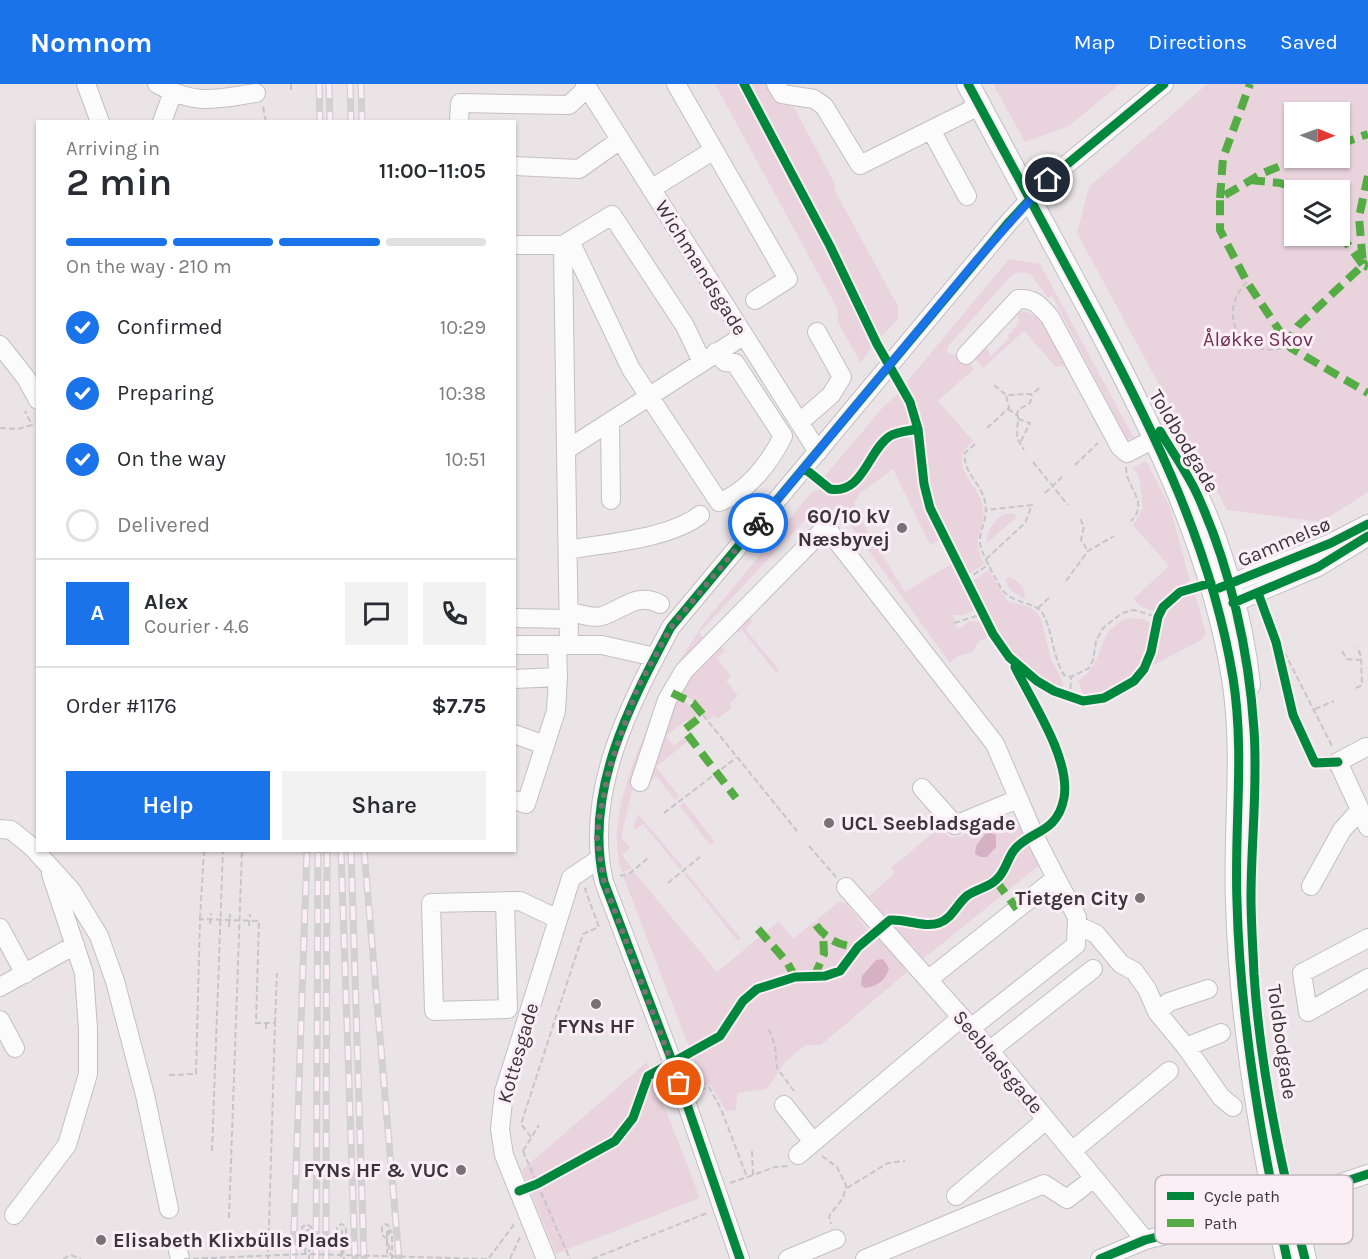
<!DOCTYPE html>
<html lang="en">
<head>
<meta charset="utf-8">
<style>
	body { margin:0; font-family:Karla,sans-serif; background:#f2f2f3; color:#2b2b33; height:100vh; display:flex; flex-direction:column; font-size:22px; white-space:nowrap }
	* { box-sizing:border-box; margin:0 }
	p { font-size:20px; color:#7c7c81 }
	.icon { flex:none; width:33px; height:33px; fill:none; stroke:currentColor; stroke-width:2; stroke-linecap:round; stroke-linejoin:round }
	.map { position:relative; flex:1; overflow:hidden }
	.drawer { position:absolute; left:36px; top:36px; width:480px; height:732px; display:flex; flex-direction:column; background:#fff; border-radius:0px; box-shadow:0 2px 4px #0004 }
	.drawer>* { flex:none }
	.needle { width:39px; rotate:91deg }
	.fabs { position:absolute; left:1284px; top:18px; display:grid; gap:12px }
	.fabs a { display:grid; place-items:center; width:66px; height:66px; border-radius:0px; background:#fff; box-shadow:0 2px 4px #0004; font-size:30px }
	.pin { position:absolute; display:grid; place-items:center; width:51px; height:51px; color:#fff; margin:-26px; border:3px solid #fff; border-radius:50%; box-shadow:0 2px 6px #0007 }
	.courier { position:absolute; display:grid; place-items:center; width:60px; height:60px; margin:-30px; border:4px solid #1a73e8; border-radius:50%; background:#fff; color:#222; box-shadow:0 2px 8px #0007 }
	.headline em { font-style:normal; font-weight:600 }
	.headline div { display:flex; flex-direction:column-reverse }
	.headline { display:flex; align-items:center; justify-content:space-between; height:102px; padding:0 30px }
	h1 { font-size:39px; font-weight:600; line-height:45px }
	.bar { display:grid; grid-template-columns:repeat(4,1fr); gap:9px 6px; align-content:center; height:72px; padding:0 30px }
	.bar i { height:8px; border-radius:4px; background:#e1e1e2 }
	.bar .selected { background:#1a73e8 }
	.bar p { grid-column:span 4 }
	.line { display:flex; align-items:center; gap:15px; padding:0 30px; border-top:2px solid #e1e1e2 }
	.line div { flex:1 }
	.round { display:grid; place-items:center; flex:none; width:63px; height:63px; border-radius:0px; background:#f2f2f3 }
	ol { padding:0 30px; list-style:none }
	li { display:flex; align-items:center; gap:18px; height:66px }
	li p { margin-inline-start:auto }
	li .icon { padding:6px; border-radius:50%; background:#1a73e8; color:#fff; stroke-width:4 }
	li:last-child { color:#7c7c81 }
	li i { width:33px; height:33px; border:3px solid #e1e1e2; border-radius:50% }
	.cta { display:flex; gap:12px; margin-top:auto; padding:12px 30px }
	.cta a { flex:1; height:69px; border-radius:0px; background:#1a73e8; color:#fff; font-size:24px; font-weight:600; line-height:69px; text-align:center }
	.cta a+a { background:#f2f2f3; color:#2b2b33 }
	header { display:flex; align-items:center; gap:36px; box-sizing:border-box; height:84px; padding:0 30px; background:#1a73e8; color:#fff }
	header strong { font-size:28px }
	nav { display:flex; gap:33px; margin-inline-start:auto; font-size:21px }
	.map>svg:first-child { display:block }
</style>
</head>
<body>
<header>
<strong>Nomnom</strong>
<nav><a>Map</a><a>Directions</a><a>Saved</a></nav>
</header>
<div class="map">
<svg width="1368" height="1175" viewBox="0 0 1368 1175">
	<rect width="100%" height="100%" fill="#eae4e7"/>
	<path fill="#e9d3dd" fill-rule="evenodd" d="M715,0h24l62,116 72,145 -12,18 -23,-40 -1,-15z
		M750,0h22l10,18 11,4 42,78 -1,5 64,117v13l-17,18z
		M993,0h127l-51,42 -44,16z
		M1207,0h161v408l-47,30 -94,-12 -150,-277 12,-46zM1340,28v46h-46v-46zM1340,106v46h-46v-46z
		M1009,175l31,5 94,174 -11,2 -9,-13 5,-3 -67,-128 -4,2 -18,-24 -11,-2 -7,3 -64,71 -1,6 17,7 10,10 -36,32 35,40c-6,6 -11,10 -11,19 0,18 18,29 21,47 4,25 -15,31 2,57l-18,11 -36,-77 -13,-88 -12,-27z
		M1025,227l18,8 25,46 -12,2 -32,-36 -41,37 -8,-9 11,-11 5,8 18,-18 -1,-4 5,-2 -1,-3 5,-2 -1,-3 4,-1 -4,-11z
		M901,307l8,22v10l-4,5 -15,4 -40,50 -8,4 -13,-1 -5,-8 60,-71z
		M898,354h10l6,5 8,55 18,42 -10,5 -37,-76 -34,25 -5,10 14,28 37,60 46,-28 24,46 -11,5h-10v8l5,6 10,-8 12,1 8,15 -10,4 -7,11 -16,5 -6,6 -113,-156 -13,9 -8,-8 -117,125 8,9 -26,25 -4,-2 26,-41 108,-131 8,-4 29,4c19,-15 29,-45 50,-55z
		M1146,377l24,46 20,74 -23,15 -14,15 -11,-4 -9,-8 36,-33 -36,-41 10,-17 -4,-33 -7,-7z
		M1005,430h10l2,3 -30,26c-1,-12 7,-23 18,-29z
		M989,486l18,31 23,6 7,6 4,6 10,40 13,25 -2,4c-49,-16 -70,-63 -91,-106z
		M1008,493c10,2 19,12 16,22l-14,-9 -5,-10z
		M1195,510l11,40 -5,6 -49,26c9,-27 5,-68 43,-72z
		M750,534l3,3 -8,8 34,41 -3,3 -34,-43 -9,5z
		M1127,534l17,1 6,4c-1,35 -7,51 -40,66 -10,5 -17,8 -27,5l-5,-13c30,-20 15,-48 49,-63z
		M721,562l4,5 -8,7 14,18 -5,4 12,16 -9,8 3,4 -15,11 -3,-4 -5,5 -16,-20 -14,-8c10,-17 25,-35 42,-46z
		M662,609l-22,64 -19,80 9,11 -8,7 10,13 -10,5c-19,-56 19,-128 40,-180z
		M676,615l12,5 9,11 -8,7 -2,-2 -21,16 8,10 11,-9 3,4 -32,26 23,29 -4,4 -19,-24 -9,7z
		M684,718l31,40 -5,3 -30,-39z
		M1001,729l25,18 16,32 -119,96 -10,-13 -3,1 -41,-51 26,-23 -4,-5 49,-41 10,11 12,-2z
		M638,730l45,53 -3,2 -37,-45 -8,6 -2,-3z
		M634,788l83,100 62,-51 14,18 46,-37 7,1 21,26 16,9 24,34 -86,73h-16l-21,18 -17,26 -30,4 -1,17 -10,1 -16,-27 -6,2 -81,-210z
		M686,788l55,67 -3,2 -54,-67z
		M647,978l53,136 -144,56 -34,-84z"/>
	<path fill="#d6b1c3" d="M991,749l5,2v12l-9,10h-7l-5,-3 1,-8 9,-12z
		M883,875l6,9c-3,12 -11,18 -24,20l-4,-3 1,-9 14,-16z"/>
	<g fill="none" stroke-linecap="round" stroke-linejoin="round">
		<defs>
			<path id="minor" d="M86,0l14,38
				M157,0c39,22 57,15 99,9
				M585,0l233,368
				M676,0l112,195 -33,21
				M776,0l6,10 32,5 10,7 36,59 119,-59
				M162,38l11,-30
				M459,38l1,-19 109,2 18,-17
				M931,46l36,66
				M514,82l65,3 41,-29
				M651,105l63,-39
				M570,157l61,128 88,133c28,-9 52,-41 64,-66l-48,-73 -10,-1 -9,-10
				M514,161h49
				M0,261l26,33 12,22
				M966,271l52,-56c17,-1 21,6 32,18l70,130 7,6 27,-14
				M801,337l30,-26 11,-18 -25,-45
				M610,338l1,78
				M566,366l-3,-205 49,-30 73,111 17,36
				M568,466c38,-7 101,-11 132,-35
				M1218,505l113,-46 37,-19
				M1222,524l96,-41 46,-28
				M569,528c9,1 24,7 33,4 22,-7 34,-24 58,-12
				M514,534l55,1
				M569,560l-3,-194 177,-114
				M514,561h88l53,12
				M514,595l44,-2 -1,-32
				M514,650l31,11
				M1366,663l-28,15 30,65
				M640,698l27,-82 17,-29 142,-144 169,217 40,93 21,41
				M922,704l33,37 63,-26
				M514,716l12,4 30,-93 2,-34
				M0,745l11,1 21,17 39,43 28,46 16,45 30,114 24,114
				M1311,802l31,-56 18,-20
				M846,803l125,141 174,212
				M505,817l3,108 -74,2 -3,-108 89,-2 38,18
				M1077,841l19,9 25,30 13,7 13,18 10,23 29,35 35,50 12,10
				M0,844l25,46
				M1368,854l-66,35 6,39 60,-34
				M929,895l127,-101 21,39 -1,28 -105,83
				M0,903l75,-42
				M1157,928l12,-10 39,-13
				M0,936l15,28
				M1186,963l35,-14
				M989,967l104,-82
				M784,1021l29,37
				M1072,1067l97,-80
				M798,1071l164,-138
				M956,1112l90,-76
				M1290,1116l78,-26
				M14,1131l53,-70 21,-71v-45l-4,-56 -33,-99
				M177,1162l3,13
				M546,1175l-42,-104 -4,-26 4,-37 67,-214 28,-19
				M740,1175l-68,-198 -68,-179c-21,-90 26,-178 67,-255l338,-405 39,-42 116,-96
				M788,1175l48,-20
				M865,1175l179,-75 23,15 27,-21
				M1100,1175l45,-19 131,-32"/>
			<path id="major" d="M968,0c42,79 85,157 127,236 60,113 117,230 138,358 12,75 1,149 4,224 3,119 24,241 50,357
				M1184,387c34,58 58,147 65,214
				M1288,1102l17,73"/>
		</defs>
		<use href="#minor" stroke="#c4bfc1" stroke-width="20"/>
		<use href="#major" stroke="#c4bfc1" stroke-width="24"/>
		<path stroke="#c8c5c7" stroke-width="2" stroke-dasharray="6 3" stroke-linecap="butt" d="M291,0v8
			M263,23l3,15
			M1247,198c-23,22 -18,59 15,67 8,2 20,-1 29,-1
			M994,301l12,10 26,-1 10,-8
			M1008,325l10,7 -1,22 7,12
			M1017,332l1,-6 12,-7 2,-8
			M1018,335l12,4 -10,20
			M0,344l18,1 14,-4 -7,-14
			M987,344l22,-20 -3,-13
			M975,360l-10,9c-2,20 14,28 19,45 6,21 -5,29 -4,45 0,8 17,38 21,45 11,17 35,13 42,26 10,18 9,41 21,61l7,2 18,-9 4,-8 3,-19 7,-13 19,-15 12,-3 24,7
			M1033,378l35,43
			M1075,381l23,-22
			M1126,383c0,22 24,35 5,54
			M1045,409l17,-16
			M1080,435l4,7 -3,14 7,11
			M986,475l39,-36 7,-18 -45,5
			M966,496l23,-16
			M1066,497l22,-30 26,-15
			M1038,524l13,-12
			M1268,536l64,126
			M954,539l29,-9
			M1342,567l5,8 14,1
			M1356,604l6,-3 -1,-29 -4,-9
			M1070,614l1,-21
			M1315,625l19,-8
			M703,631l94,116
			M664,729l72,-55
			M809,762l27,31
			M620,792l10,-3 18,-15
			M668,799l32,-26
			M200,835l4,-69
			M210,840l1,-11
			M249,842l1,-12
			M229,843l1,-13
			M275,939l2,-50
			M266,945v-6
			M769,945l6,16 2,23 17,23
			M169,991l27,-1 4,-155 59,2 -3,102h19l-7,236
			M700,1006l9,-3 12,22 26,68
			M531,1053l-10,-13 62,-190 16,-7 -14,-38 4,-1
			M212,1067l11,-301
			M523,1067l47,108
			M523,1067l16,-26
			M752,1067l1,24 22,-8 13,-1
			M822,1072l15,11 9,18 -3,13 -14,18 2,8
			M730,1099l23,-8
			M847,1104l41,-25 17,-2
			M229,1134l13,-368
			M307,1146h2v29
			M342,1146l2,29
			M342,1146l1,24
			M387,1147l5,1v27
			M387,1147v23
			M341,1158v17
			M388,1160l3,12
			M305,1170l2,-24
			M489,1174l26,-35
			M63,1175l8,-4 10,4
			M510,1175l10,-22
			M592,1175l115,-46"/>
		<use href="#minor" stroke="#fcfbfb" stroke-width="18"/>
		<use href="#major" stroke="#fcfbfb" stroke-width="22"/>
		<defs>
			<path id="rail" d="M319,0l1,38
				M329,0l1,38
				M350,0l1,38
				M361,0l1,38
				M341,766l14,409
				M351,766l13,409
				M364,766l35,409
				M293,1175l14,-409
				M316,1175l2,-409
				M326,1175l1,-409"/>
		</defs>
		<use href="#rail" stroke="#d2d0d1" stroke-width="7"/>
		<use href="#rail" stroke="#fbeef4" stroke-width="4.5" stroke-dasharray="14" stroke-linecap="butt"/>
		<path stroke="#c8c5c7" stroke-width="2" stroke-dasharray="6 3" stroke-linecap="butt" d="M305,1154l-3,-11 5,-3 4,3v8l-5,3
			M387,1155l-5,-4v-8l4,-3 5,4 -4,12
			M341,1158l-4,-14 4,-4 5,2v9l-4,4
			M184,1175l121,-5 184,5"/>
		<path stroke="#55ac45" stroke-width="8" stroke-dasharray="15 8" stroke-linecap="butt" d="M1340,60l28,-10
			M1300,74l-37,15 -43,25v32l27,52 44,66 77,45
			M1368,92l-9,41 4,48 5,2
			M1250,96l30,3 21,7
			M1220,114l3,-40 27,-74
			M1340,150l23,31
			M1291,264l1,-13 6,-9 65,-61 5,-2
			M672,609l21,10 10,12 -19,15 52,68
			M996,797l21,28
			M816,841c11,15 24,21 42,22
			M758,845l29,33 8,15
			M814,893l10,-23 -1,-20"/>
		<defs>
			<path id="cycleway" d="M744,0l86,162 47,98 33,58 8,27 6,55 6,24 63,126 16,23 28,24 17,10 29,10 21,-3 30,-17 10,-12 7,-17 7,-35 5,-10 17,-15 31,-9
				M968,0c42,79 85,157 127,236 60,113 117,230 138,358 12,75 1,149 4,224 3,119 24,241 50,357
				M1160,347c12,21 27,41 37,63 33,72 52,157 57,236 4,56 -3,112 -3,167 0,26 2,52 3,77 6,94 27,194 51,285
				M804,384l26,21c33,6 38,-39 60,-53 8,-5 19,-5 28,-7
				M1219,504l112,-45 37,-19
				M1258,509l18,49 17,73 22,48 23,-1
				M1233,519l85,-36 50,-31
				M519,1107l18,-7 78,-43 18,-23 15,-42 72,-40 23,-35 14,-12 38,-12 30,-1 15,-5 18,-24 32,-27c16,-1 34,8 49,3 14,-5 18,-20 29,-28 9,-6 21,-8 28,-15 10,-8 11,-22 19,-31 16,-19 42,-15 49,-51 7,-39 -32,-96 -49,-131
				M740,1175l-68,-198 -68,-179c-21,-90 26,-178 67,-255l338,-405 39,-42 116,-96
				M1100,1175l45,-19 131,-32 14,-8 78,-26"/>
		</defs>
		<use href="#cycleway" stroke="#fbeef4" stroke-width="13"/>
		<use href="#cycleway" stroke="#00873e" stroke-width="9"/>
	</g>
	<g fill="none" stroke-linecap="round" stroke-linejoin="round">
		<path stroke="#787275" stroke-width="6" stroke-dasharray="0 10.8" d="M679,999l-75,-201 -7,-44 2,-19 10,-50 28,-80 34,-62 87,-104"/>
		<path stroke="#1a73e8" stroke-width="8" d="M758,439l217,-261 73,-82"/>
	</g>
	<g fill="#787275" stroke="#fbeef4" stroke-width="2">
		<circle cx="902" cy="444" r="6"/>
		<circle cx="829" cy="739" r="6"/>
		<circle cx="1140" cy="814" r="6"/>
		<circle cx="596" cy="920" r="6"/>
		<circle cx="461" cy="1086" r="6"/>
		<circle cx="101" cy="1156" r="6"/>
	</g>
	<g text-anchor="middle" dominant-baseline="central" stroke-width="6" stroke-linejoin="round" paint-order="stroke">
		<g font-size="20" fill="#3a3537" stroke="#fbeef4">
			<text transform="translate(701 184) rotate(58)">Wichmandsgade</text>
			<text transform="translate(1184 357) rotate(59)">Toldbodgade</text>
			<text transform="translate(1284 458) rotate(-23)">Gammelsø</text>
			<text transform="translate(1282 958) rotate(82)">Toldbodgade</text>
			<text transform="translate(518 969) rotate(-74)">Kottesgade</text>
			<text transform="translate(998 978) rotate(50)">Seebladsgade</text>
		</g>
		<g font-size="20" fill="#6f3252" stroke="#fbeef4">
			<text x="1258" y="255">Åløkke Skov</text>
		</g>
		<g font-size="20" font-weight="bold" fill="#3a3537" stroke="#fbeef4" text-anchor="end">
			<text x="890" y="432">60/10 kV<tspan x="890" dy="23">Næsbyvej</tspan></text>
			<text x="841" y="739" text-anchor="start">UCL Seebladsgade</text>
			<text x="1128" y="814">Tietgen City</text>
			<text x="596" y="942" text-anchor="middle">FYNs HF</text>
			<text x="449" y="1086">FYNs HF &amp; VUC</text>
			<text x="113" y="1156" text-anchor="start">Elisabeth Klixbülls Plads</text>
		</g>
	</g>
	<rect x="1155" y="1091" width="198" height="69" rx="9" fill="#fbeef4" stroke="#c1b6bb" stroke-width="1.5"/>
	<rect x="1167" y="1108" width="27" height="8" fill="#00873e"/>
	<rect x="1167" y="1135" width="27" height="8" fill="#55ac45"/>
	<g font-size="16" fill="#3a3537">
		<text x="1204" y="1118">Cycle path</text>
		<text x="1204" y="1145">Path</text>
	</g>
</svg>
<div class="fabs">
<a><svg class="needle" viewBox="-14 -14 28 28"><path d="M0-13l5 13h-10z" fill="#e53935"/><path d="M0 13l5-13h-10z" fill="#7c7c81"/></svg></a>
<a><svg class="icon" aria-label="layers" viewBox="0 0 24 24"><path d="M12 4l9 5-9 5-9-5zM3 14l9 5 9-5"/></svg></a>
</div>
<div class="pin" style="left:679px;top:999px;background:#ea580c"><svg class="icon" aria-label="bag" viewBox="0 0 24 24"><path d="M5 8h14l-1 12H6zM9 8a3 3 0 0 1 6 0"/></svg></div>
<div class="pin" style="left:1048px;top:96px;background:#1f2937"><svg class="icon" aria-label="home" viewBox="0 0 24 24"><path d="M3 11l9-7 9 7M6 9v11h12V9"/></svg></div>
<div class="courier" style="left:758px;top:439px"><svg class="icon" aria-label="bike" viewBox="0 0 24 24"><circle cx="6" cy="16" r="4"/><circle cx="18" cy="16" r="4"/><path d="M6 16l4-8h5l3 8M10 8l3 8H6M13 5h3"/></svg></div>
<section class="drawer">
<div class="headline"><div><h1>2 min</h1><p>Arriving in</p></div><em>11:00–11:05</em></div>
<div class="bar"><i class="selected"></i><i class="selected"></i><i class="selected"></i><i></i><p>On the way · 210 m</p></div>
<ol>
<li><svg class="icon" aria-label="check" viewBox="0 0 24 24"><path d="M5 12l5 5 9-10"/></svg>Confirmed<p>10:29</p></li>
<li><svg class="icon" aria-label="check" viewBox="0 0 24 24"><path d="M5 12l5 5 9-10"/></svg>Preparing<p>10:38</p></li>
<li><svg class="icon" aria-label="check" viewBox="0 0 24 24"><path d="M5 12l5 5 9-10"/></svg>On the way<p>10:51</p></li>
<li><i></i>Delivered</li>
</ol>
<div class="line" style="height:108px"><b class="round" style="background:#1a73e8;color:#fff">A</b><div><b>Alex</b><p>Courier · 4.6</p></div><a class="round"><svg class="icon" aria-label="chat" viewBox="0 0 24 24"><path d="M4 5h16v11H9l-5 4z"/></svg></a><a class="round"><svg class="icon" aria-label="phone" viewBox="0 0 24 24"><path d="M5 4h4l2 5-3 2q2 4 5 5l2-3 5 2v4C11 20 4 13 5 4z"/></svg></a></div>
<div class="line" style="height:78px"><div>Order #1176</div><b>$7.75</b></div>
<div class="cta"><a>Help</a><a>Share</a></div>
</section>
</div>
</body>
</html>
